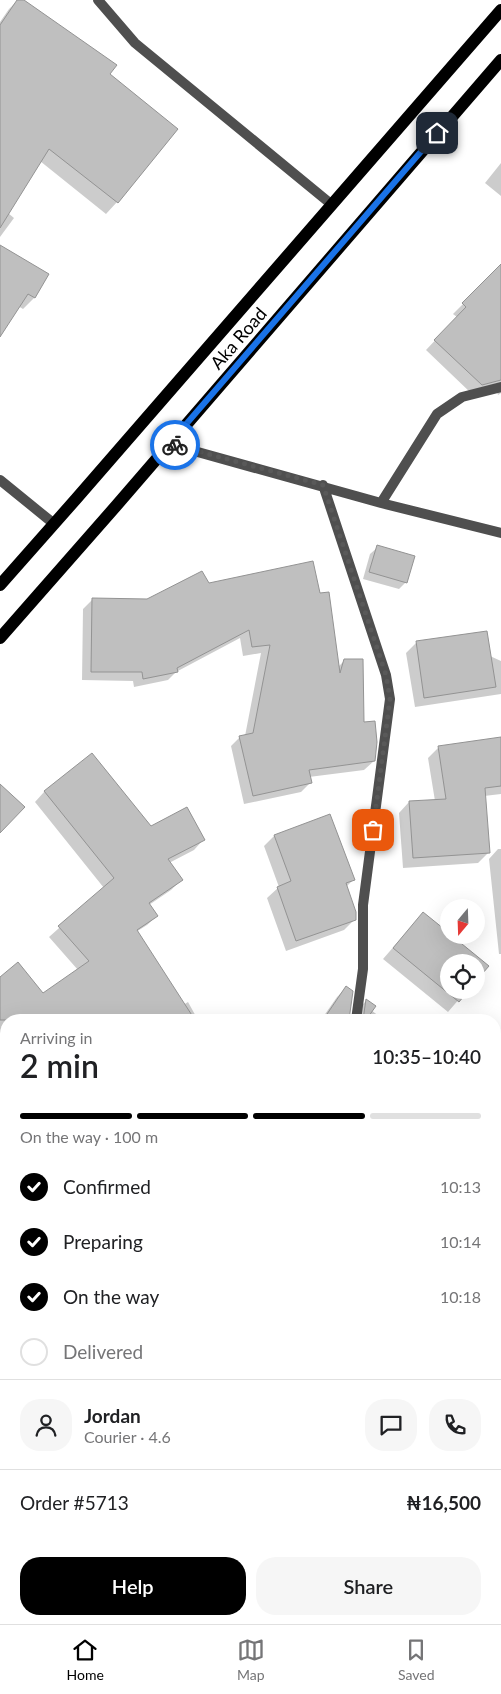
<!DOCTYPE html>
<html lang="en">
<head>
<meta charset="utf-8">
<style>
	body { margin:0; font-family:Lato,sans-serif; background:#f6f6f6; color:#202124; height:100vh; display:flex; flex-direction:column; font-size:19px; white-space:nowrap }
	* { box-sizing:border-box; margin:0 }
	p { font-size:16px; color:#757577 }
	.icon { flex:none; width:28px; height:28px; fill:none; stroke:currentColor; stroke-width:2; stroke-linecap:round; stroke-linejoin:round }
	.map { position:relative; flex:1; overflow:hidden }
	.side { position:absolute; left:0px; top:1014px; width:501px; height:611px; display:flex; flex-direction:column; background:#fff; border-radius:20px 20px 0 0; box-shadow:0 5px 20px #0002 }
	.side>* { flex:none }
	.needle { width:32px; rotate:199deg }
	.tools { position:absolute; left:440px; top:899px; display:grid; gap:10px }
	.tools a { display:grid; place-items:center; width:45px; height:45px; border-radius:50%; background:#fff; box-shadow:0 5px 20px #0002; font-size:25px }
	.pin { position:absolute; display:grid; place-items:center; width:42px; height:42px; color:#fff; margin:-21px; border-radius:10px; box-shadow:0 2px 8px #0006 }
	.courier { position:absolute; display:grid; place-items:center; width:50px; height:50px; margin:-25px; border:4px solid #1a73e8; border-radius:50%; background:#fff; color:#222; box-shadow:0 1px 6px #0007 }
	.head em { font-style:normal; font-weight:600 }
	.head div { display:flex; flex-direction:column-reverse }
	.head { display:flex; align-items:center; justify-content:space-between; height:85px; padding:0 20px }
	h1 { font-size:32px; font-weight:600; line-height:38px }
	.bar { display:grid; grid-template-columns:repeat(4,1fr); gap:8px 5px; align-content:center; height:60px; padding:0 20px }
	.bar i { height:6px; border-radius:4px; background:#e0e0e0 }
	.bar .current { background:#000 }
	.bar p { grid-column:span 4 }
	.line { display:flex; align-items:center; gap:12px; padding:0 20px; border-top:1px solid #e0e0e0 }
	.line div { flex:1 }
	.round { display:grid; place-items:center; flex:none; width:52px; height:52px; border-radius:20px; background:#f6f6f6 }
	ol { padding:0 20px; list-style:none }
	li { display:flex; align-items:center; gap:15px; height:55px }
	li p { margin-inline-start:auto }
	li .icon { padding:5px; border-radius:50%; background:#000; color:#fff; stroke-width:4 }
	li:last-child { color:#757577 }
	li i { width:28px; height:28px; border:2px solid #e0e0e0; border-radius:50% }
	.primary-button { display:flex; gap:10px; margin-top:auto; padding:10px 20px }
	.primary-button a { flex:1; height:58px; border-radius:20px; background:#000; color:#fff; font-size:20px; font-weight:600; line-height:58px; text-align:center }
	.primary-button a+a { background:#f6f6f6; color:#202124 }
	.tabs { display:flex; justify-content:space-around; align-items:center; height:70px; border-top:1px solid #e0e0e0; background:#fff; font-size:14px; color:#757577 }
	.tabs a { display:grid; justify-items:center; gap:2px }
	.tabs .current { color:#000 }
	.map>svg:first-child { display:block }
</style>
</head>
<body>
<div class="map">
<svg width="501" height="1624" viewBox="0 0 501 1624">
	<rect width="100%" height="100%" fill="#fff"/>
	<path fill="#0003" d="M18,0h4l86,74 68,55 -59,73 -11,12 -66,-53 -32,52 6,5 -14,19v-215l9,-13z
		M501,163v33l-16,-13z
		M0,263l48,11 -14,24 -11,11 -5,-3 -18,28z
		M501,266v127l-3,2 -1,-3 -25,2 -46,-44 31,-33 -4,-3z
		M378,547l28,35 -7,7 -36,-10 7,-25z
		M208,584l130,83 7,-7 29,101 -10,9 -55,7 1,6 -9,9 -57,12 -13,-58 9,-9 5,-1 16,-83 -18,3 -3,-18 -64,34 -8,8 -34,7 -1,-6 -51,-1 1,-71 9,-9h55z
		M416,643l74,13 11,5v33l-86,13 -9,-54z
		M501,738v56l-17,2 4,57 -10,10 -75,5 -4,-55 10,-11 26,-1 -7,-43 11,-11z
		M92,754l59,73 52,13 -9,10 -25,13 12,17 -10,10 -22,15 8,11 -10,9 -11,7 47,73 5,-3 10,18h-192v49l-6,-7v-84l43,16 35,-24 -29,-33 55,-49 -69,-86 9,-10z
		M274,836l79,44 -7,7 9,32 -11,11 -58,21 -19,-53 12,-11 -15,-41z
		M498,849h3v105h-2l-10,-95z
		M423,913l64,53 -11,-4h-27v28h18l-19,22 -65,-53z
		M346,988l2,32h-27l16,-23z
		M366,1001l5,9 13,10h-29l2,-10z
		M501,1056v55l-6,-5v-37z
		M0,1151l6,14v105l-6,-4z
		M495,1180l6,6v42l-6,7z
		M495,1408l6,8v95l-6,-8z
		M0,1488l6,6v28l-6,6z
		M6,1582v37h66l-7,5h-65v-40z
		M98,1619h86l-4,5h-88z
		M350,1619h8l5,5h-19z"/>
	<path fill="#bfbfbf" stroke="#939393" d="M17,0h7l93,65 -7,9 68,55 -60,74 -69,-54 -49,79v-203z
		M0,245l49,29 -14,24 -7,-4 -28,43z
		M501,264v116l-19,5 -48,-45 32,-33 -4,-4z
		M377,545l38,11 -8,27 -38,-11z
		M313,561l7,32 9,-1 11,81 4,-14h19l1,63 11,-1 2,21 -2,19 -66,9 3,13 -59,13 -14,-60 14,-3 17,-88 -18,2 -3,-17 -72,38 1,4 -35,7 -1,-7h-51l1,-74 55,1 55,-28 7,12z
		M487,631l9,56 -72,11 -8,-57z
		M501,737v49l-16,2 5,65 -77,5 -4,-57 37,-2 -8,-53z
		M92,753l59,73 36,-19 18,33 -37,19 15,21 -34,23 9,13 -21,14 58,90h-195v-43l18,-15 25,31 46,-32 -31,-35 56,-48 -70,-87z
		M0,784l25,23 -25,26z
		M330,814l25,66 -9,3 10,29v8l-60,21 -19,-54 14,-6 -17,-46z
		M423,912l26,21v2h2l38,31 -13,15v-19h-27v28h20l-10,12 -66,-54z
		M346,986l7,5 -4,29h-26z
		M366,999l10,7 -10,14h-3z"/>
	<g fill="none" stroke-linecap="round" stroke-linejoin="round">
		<path stroke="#4f4f4f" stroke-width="10" d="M98,0l37,43 196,161
			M169,444l212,59 120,30
			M0,480l53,43
			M323,485l63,190 4,24 -27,206v64l-7,51
			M381,503l56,-89 25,-17 39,-10
			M495,1257l6,-4
			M202,1624l2,-5"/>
		<path stroke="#000" stroke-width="12" d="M0,585l76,-86 425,-489
			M0,638l116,-132 385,-446"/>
	</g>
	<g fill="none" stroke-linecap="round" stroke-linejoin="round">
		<path stroke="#595959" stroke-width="5" stroke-dasharray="0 9" d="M175,445l148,40 63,190 4,24 -17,131"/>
		<path stroke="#1a73e8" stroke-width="6" d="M175,445l-6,-1 268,-311"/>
	</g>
	<g text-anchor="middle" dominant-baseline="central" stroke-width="4.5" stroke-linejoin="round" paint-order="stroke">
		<g font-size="18" fill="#000" stroke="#fff">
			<text transform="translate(238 338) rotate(-49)">Aka Road</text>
		</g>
	</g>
</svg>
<div class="tools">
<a><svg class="needle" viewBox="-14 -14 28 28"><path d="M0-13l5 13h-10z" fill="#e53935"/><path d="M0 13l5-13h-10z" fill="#757577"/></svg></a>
<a><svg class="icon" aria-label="locate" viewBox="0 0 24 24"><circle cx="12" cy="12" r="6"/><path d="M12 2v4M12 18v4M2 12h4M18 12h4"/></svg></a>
</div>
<div class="pin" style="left:373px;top:830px;background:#ea580c"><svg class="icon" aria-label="bag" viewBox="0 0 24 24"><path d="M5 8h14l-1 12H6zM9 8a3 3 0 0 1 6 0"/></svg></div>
<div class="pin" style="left:437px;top:133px;background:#1f2937"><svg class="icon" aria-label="home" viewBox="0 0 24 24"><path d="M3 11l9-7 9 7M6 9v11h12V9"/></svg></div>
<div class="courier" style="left:175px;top:445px"><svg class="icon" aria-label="bike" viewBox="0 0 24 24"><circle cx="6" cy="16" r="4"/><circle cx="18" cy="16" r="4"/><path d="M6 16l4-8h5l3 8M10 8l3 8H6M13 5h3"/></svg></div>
<section class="side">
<div class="head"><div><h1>2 min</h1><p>Arriving in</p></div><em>10:35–10:40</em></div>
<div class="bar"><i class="current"></i><i class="current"></i><i class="current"></i><i></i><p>On the way · 100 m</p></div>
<ol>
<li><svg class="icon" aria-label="check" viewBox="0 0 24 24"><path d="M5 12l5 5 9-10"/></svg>Confirmed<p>10:13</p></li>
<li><svg class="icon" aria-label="check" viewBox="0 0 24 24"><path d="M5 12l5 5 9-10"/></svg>Preparing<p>10:14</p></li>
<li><svg class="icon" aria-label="check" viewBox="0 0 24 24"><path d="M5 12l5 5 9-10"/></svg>On the way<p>10:18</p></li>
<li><i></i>Delivered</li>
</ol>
<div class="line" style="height:90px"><a class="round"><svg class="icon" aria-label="person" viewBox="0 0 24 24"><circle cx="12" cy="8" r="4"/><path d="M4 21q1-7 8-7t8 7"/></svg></a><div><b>Jordan</b><p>Courier · 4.6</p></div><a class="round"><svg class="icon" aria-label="chat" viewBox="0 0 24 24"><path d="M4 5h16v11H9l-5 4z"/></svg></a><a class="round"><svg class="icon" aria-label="phone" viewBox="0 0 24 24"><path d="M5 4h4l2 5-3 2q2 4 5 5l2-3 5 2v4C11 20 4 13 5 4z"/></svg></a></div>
<div class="line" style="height:65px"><div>Order #5713</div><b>₦16,500</b></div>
<div class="primary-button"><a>Help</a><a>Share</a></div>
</section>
</div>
<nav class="tabs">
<a class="current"><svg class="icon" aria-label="home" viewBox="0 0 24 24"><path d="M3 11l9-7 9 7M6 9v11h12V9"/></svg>Home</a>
<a><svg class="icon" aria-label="map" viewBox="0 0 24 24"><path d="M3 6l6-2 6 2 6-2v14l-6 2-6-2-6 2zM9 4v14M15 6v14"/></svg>Map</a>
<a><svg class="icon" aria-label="saved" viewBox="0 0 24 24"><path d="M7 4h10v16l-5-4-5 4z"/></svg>Saved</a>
</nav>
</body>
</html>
